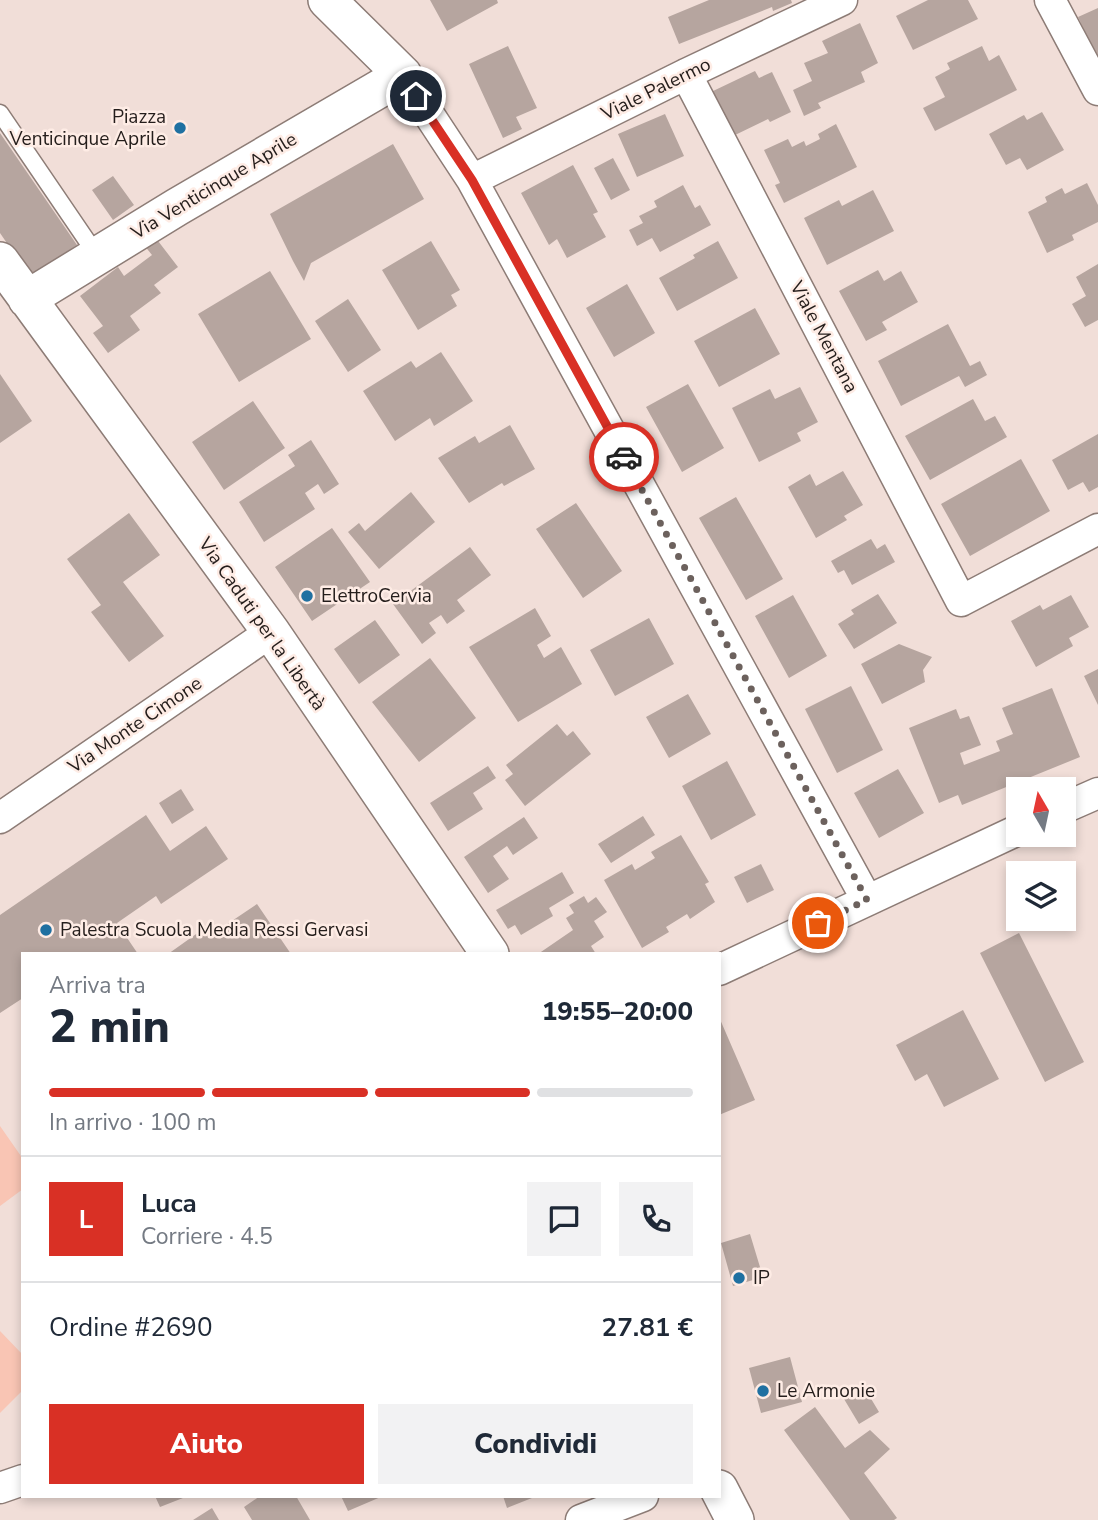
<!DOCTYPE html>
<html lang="it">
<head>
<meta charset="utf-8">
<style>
	body { margin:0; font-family:"Nunito Sans",sans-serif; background:#f2f2f3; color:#1f2937; height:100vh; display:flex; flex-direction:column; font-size:26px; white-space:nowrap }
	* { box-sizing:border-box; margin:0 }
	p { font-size:23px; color:#747a83 }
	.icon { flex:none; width:38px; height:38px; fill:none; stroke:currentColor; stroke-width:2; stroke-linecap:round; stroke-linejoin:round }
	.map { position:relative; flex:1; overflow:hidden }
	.drawer { position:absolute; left:21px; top:952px; width:700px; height:546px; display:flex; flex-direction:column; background:#fff; border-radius:0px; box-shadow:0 4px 10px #0003 }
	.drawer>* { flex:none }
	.needle { width:46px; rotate:351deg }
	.tools { position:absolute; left:1006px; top:777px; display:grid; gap:14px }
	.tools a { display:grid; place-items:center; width:70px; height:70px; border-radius:0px; background:#fff; box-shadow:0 4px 10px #0003; font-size:35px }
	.pin { position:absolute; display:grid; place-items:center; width:60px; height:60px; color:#fff; margin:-30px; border:4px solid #fff; border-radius:50%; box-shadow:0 2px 7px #0007 }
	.courier { position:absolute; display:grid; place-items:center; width:70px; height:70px; margin:-35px; border:5px solid #d93025; border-radius:50%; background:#fff; color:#222; box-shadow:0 2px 9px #0007 }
	.overview em { font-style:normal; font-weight:800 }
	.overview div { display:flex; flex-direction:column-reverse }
	.overview { display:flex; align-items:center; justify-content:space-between; height:119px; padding:0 28px }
	h1 { font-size:46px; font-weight:800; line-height:52px }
	.bar { display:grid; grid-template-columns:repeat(4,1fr); gap:10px 7px; align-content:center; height:84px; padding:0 28px }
	.bar i { height:9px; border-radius:5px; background:#e0e1e3 }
	.bar .selected { background:#d93025 }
	.bar p { grid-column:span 4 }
	.line { display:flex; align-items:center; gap:18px; padding:0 28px; border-top:2px solid #e0e1e3 }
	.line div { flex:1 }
	.round { display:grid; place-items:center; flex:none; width:74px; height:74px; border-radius:0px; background:#f2f2f3 }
	.button { display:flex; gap:14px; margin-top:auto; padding:14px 28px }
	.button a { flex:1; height:80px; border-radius:0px; background:#d93025; color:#fff; font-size:28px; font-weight:800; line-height:80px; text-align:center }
	.button a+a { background:#f2f2f3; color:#1f2937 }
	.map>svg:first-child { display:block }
</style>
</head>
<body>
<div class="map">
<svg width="1098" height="1520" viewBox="0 0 1098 1520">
	<rect width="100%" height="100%" fill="#f1ded8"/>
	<path fill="#f9c5b4" d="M0,1126l23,33v30l-23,17z
		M0,1331l23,24v35l-23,23z"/>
	<path fill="#b6a59f" d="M430,0h67l1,3 -51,28z
		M709,0h82l1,3 -19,8 -1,-4 -93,37 -11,-27z
		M928,0h40l10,19 -65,31 -17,-34z
		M1098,8v51l-20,-42z
		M860,23l18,40 -17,9 4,10 -47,21 3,5 -17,8 -11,-26 19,-9 -8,-18 24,-10 -6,-12z
		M508,46l29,62 -21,9 6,12 -19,9 -34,-74z
		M982,46l7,15 10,-6 18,35 -82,41 -12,-23 22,-11 -10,-20 15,-8 -3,-6z
		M755,71l4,7 13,-6 19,40 -21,10 -2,-3 -35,17 -22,-44z
		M1042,112l22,38 -37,20 -7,-12 -14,7 -17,-31 35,-19 3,5z
		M665,114l19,42 -47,21 -19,-43z
		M836,124l21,43 -73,36 -9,-18 5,-2 -16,-33 24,-11 4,8 12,-6 2,5 14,-7 -2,-5z
		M0,133l77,112 -47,32 -30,-44z
		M393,144l31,55 -113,64 -7,18 -11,-20 -23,-47z
		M613,158l17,32 -19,10 -17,-32z
		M573,165l25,47 -5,2 13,23 -39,21 -10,-19 -8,6 -28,-52z
		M113,176l21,29 -21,15 -21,-30z
		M1087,183l11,22v17l-26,13 2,5 -27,13 -19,-41 19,-10 -2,-5 17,-9 3,6z
		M683,185l12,23 5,-3 11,20 -51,27 -8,-14 -15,8 -8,-16 14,-7 -4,-7 18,-9 -3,-6z
		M873,190l21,41 -67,34 -23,-47 35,-18 3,6z
		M155,237l23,30 -24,18 7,8 -31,23 10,14 -32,23 -15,-20 10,-7 -23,-30 38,-29 6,9 28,-21 -8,-10z
		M431,241l29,49 -9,5 6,11 -39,24 -36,-60z
		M718,241l20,37 -61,33 -18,-33 36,-20 -2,-3z
		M1098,264v56l-13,7 -13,-23 14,-8 -10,-19z
		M878,270l6,11 17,-10 17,31 -36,20 5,8 -21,11 -27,-50z
		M270,271l41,68 -72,43 -41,-68z
		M627,284l28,49 -41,24 -28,-49z
		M348,299l33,51 -33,22 -33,-51z
		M755,308l25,46 -61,33 -25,-46z
		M948,324l22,42 10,-5 7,14 -22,12 -6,-11 -58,30 -23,-45z
		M441,352l32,49 -39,25 -4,-8 -35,23 -32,-50 48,-30 5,7z
		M0,374l32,47 -32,22z
		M688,384l36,64 -42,24 -36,-65z
		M800,387l18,35 -21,11 4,8 -42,21 -27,-54 38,-19 5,10z
		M973,399l12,22 10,-5 12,21 -77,43 -25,-44z
		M253,401l32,47 -61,42 -32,-48z
		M510,425l25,44 -31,17 -2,-3 -33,20 -31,-45 37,-22 4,7z
		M1098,434v53l-9,5 -6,-10 -15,8 -16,-30z
		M311,440l28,44 -15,10 -6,-10 -13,9 10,16 -51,33 -25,-40 56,-36 -7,-11z
		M1021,459l29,52 -80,45 -29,-52z
		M843,471l20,34 -19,11 3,4 -31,18 -28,-51 22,-13 6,12z
		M411,492l24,30 -56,47 -31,-37 11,-9 6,8z
		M736,497l47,82 -37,21 -47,-82z
		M576,503l46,68 -39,27 -47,-69z
		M129,513l31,42 -37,27 41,54 -35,26 -38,-50 10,-7 -34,-46z
		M332,528l38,54 -58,39 -37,-54z
		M871,539l6,10 8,-5 10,18 -43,23 -8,-15 -6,3 -7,-12z
		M470,547l21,28 -34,25 8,11 -18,13 -6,-9 -12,8 7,10 -14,11 -29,-40z
		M878,594l19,29 -43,26 -16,-25 16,-10 -3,-4z
		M793,595l34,61 -38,22 -34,-62z
		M1071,595l18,32 -20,11 4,8 -37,21 -25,-46 29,-16 3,5z
		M535,608l16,28 -14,9 7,13 17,-11 21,37 -64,38 -49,-75z
		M649,618l25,46 -59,32 -25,-46z
		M375,620l25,35 -41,29 -25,-35z
		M899,644l33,13 -9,13 2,12 -43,22 -21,-40z
		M430,658l46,60 -57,44 -47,-60z
		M1098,669v36l-14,-29z
		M851,686l32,64 -46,23 -32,-64z
		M1052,688l28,69 -118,48 -4,-10 -19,8 -30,-75 47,-19 4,10 9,-3 12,29 -21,8 4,12 36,-14 -4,-10 17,-7 -11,-26z
		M688,694l23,40 -42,24 -23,-41z
		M557,724l10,12 6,-5 18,23 -66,52 -20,-26 8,-6 -7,-9z
		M727,761l29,54 -45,25 -29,-54z
		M488,766l8,12 -23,15 10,16 -35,22 -18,-28z
		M898,769l26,44 -45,25 -25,-45z
		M181,789l13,21 -22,14 -13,-21z
		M146,815l24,36 36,-25 22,33 -67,45 -5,-8 -39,27 21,31h-115v44l-23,15v-98z
		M643,816l12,19 -44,28 -13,-19z
		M524,817l14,21 -25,17 -6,-9 -14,10 16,23 -21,14 -24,-36z
		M681,835l28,47 -4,2 10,18 -25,17 -3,-5 -21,13 3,5 -27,16 -38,-68 28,-16 3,6 20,-12 -4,-6z
		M761,864l13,26 -27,13 -13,-26z
		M562,872l12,21 -25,15 4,8 -32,19 -6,-10 -7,4 -12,-19z
		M584,896l4,7 8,-6 11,15 -13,9 10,16 -13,9 5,8h-58l35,-24 -7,-12 8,-5 -5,-8z
		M257,904l34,50h-123l38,-27 5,8z
		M1019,933l65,129 -39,20 -65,-129z
		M963,1010l36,69 -55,28 -17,-33 -12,7 -19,-36z
		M719,1017l36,83 -36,15z
		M750,1234l13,43 -30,9 -12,-43z
		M790,1357l12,45 -41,11 -12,-45z
		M864,1387l15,25 -20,12 -15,-25z
		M815,1407l30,41 25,-18 20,19 -26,24 33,45 -3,2h-44l-66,-90z
		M155,1496h33l-28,11z
		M260,1496h36l14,24h-58l-8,-13z
		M341,1496h42l-35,15z
		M503,1496h34l-30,12z
		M212,1508l7,12h-26z"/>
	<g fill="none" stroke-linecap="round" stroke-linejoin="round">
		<defs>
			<path id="service" d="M0,113l98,144"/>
			<path id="minor" d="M1050,0l48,90
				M686,74l275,527 137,-72
				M403,75l69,105 395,720
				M472,180l214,-106 156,-74
				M1064,808l34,-15
				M0,818l271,-186
				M719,970l299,-140
				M0,1488l23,-8
				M581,1520l62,-24"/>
			<path id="tertiary" d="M0,261l271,371 219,322
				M27,299l150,-92 226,-132 -76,-75
				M719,1489l16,31"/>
		</defs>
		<use href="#service" stroke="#8d7c76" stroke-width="19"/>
		<use href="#minor" stroke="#8d7c76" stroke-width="33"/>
		<use href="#tertiary" stroke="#8d7c76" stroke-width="40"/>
		<use href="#service" stroke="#fff" stroke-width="16"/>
		<use href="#minor" stroke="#fff" stroke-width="30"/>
		<use href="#tertiary" stroke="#fff" stroke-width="37"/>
	</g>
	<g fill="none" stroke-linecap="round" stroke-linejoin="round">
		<path stroke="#6c615d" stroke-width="7" stroke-dasharray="0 12.6" d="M624,457l243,443 -49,23"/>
		<path stroke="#d93025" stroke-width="9" d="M416,96l56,84 152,277"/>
	</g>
	<g fill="#1f70a1" stroke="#feece5" stroke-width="2.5">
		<circle cx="180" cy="128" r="7"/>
		<circle cx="307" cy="596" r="7"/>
		<circle cx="46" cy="930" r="7"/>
		<circle cx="739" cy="1278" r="7"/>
		<circle cx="763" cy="1391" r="7"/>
	</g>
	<g text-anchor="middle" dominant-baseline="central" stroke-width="5" stroke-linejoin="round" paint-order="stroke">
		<g font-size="19" fill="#241d1b" stroke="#feece5">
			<text transform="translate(656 89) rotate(-26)">Viale Palermo</text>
			<text transform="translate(214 186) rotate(-31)">Via Venticinque Aprile</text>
			<text transform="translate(824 337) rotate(62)">Viale Mentana</text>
			<text transform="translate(262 624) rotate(55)">Via Caduti per la Libertà</text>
			<text transform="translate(135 725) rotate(-34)">Via Monte Cimone</text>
		</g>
		<g font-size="19" fill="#241d1b" stroke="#feece5" text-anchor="start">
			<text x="166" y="117" text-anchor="end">Piazza<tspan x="166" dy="22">Venticinque Aprile</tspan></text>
			<text x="321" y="596">ElettroCervia</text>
			<text x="60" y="930">Palestra Scuola Media Ressi Gervasi</text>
			<text x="753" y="1278">IP</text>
			<text x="777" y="1391">Le Armonie</text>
		</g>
	</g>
</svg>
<div class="tools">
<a><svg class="needle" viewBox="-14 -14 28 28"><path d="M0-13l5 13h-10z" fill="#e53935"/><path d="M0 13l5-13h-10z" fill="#747a83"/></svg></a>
<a><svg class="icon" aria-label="layers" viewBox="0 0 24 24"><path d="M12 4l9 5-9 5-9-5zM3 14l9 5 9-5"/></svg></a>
</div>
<div class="pin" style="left:818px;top:923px;background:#ea580c"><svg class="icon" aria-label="bag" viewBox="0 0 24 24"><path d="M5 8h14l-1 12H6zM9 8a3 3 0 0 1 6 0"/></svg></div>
<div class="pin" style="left:416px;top:96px;background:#1f2937"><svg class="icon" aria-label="home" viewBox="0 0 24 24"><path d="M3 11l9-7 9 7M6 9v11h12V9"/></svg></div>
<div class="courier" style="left:624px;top:457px"><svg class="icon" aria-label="car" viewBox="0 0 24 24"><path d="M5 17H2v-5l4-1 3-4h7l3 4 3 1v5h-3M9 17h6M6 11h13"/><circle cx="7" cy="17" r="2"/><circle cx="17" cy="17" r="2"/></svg></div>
<section class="drawer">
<div class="overview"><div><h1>2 min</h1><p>Arriva tra</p></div><em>19:55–20:00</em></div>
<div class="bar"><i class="selected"></i><i class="selected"></i><i class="selected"></i><i></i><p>In arrivo · 100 m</p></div>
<div class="line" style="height:126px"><b class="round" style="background:#d93025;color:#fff">L</b><div><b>Luca</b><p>Corriere · 4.5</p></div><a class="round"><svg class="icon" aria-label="chat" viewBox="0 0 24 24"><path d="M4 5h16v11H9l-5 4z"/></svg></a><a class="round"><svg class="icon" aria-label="phone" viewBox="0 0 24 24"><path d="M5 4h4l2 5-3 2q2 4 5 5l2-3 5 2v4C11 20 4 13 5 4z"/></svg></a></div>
<div class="line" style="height:91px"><div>Ordine #2690</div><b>27.81 €</b></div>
<div class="button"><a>Aiuto</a><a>Condividi</a></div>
</section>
</div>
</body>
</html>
